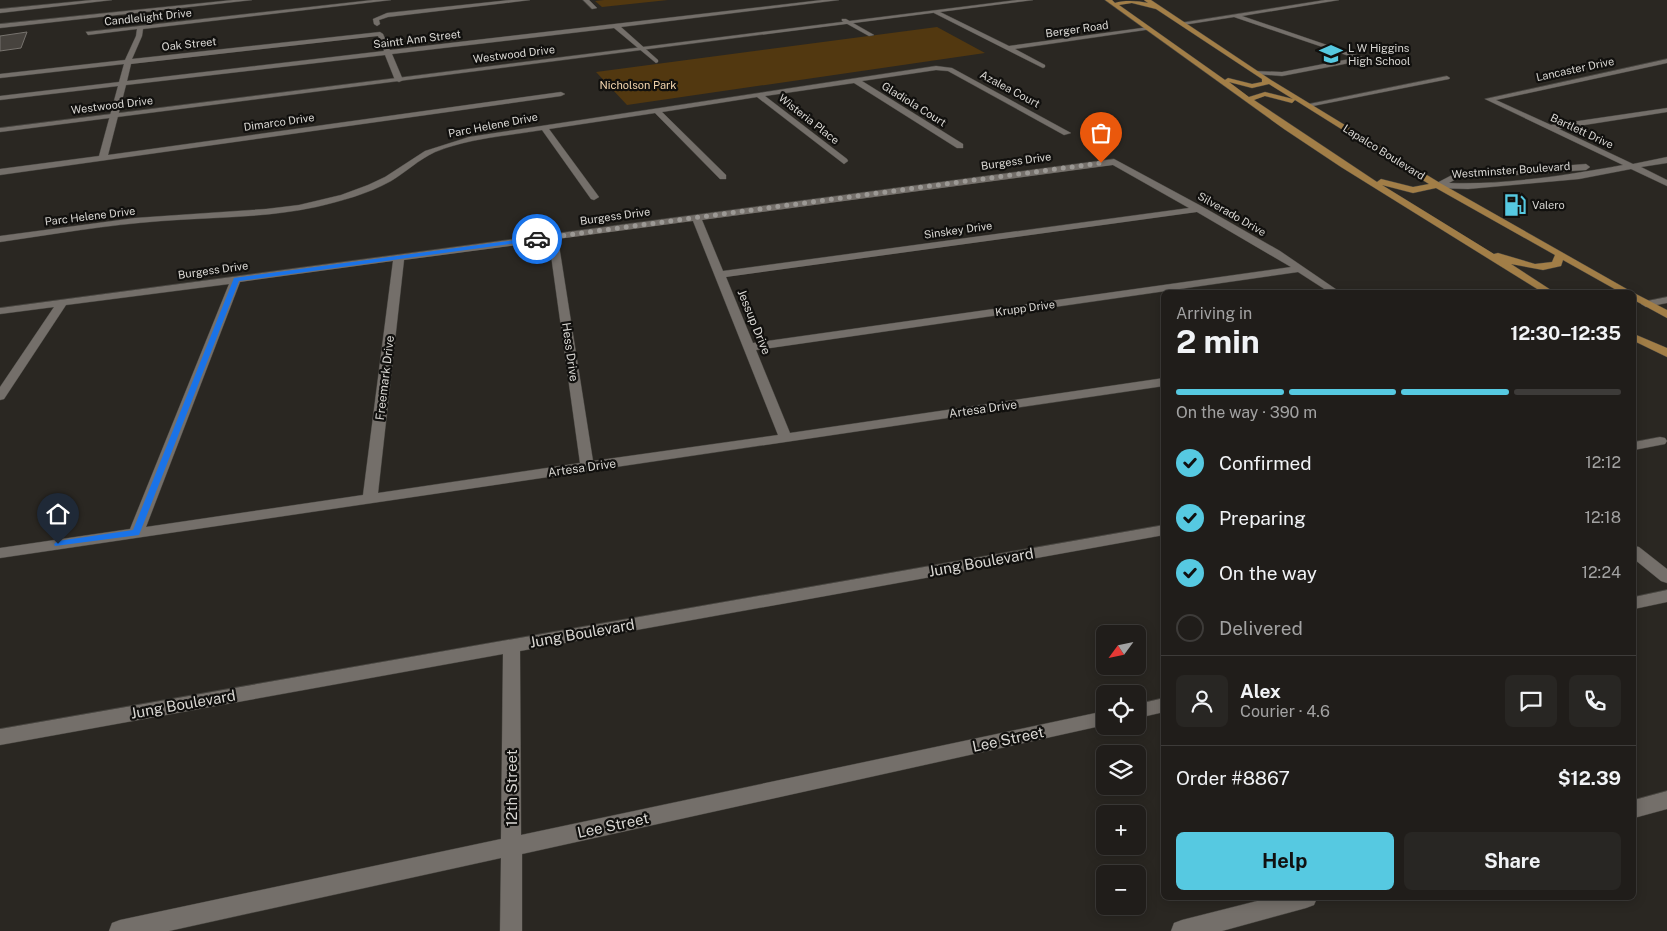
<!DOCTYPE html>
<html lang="en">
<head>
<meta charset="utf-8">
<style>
	body { margin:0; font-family:"Public Sans",sans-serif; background:#282623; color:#f1f3f6; height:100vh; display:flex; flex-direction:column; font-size:19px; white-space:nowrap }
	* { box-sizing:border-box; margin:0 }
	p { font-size:16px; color:#a2a2a2 }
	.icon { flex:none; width:28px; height:28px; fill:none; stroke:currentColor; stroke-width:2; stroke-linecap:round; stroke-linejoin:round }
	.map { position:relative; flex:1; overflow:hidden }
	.panel { position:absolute; left:1161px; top:290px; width:475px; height:610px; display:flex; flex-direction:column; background:#201d1a; border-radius:8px; box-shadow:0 2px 12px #0003,0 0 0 1px #3d3b39 }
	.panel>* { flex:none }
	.needle { width:32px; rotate:237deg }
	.fabs { position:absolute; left:1096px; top:625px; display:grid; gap:10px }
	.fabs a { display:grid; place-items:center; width:50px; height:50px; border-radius:8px; background:#201d1a; box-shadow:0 2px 12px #0003,0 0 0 1px #3d3b39; font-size:25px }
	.pin { position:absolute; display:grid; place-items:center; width:42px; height:42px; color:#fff; margin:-51px -21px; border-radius:50% 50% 50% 0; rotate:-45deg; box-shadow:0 0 5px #0007 }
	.pin .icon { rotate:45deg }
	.courier { position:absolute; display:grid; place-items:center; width:50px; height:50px; margin:-25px; border:4px solid #1a73e8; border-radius:50%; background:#fff; color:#222; box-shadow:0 1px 6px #0007 }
	.summary em { font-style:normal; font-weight:700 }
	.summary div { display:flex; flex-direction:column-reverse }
	.summary { display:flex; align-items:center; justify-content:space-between; height:85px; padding:0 15px }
	h1 { font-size:32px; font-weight:700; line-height:38px }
	.bar { display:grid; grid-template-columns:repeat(4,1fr); gap:8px 5px; align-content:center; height:60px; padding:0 15px }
	.bar i { height:6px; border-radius:4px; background:#3d3b39 }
	.bar .active { background:#56c9e1 }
	.bar p { grid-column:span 4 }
	.line { display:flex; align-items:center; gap:12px; padding:0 15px; border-top:1px solid #3d3b39 }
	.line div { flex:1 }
	.round { display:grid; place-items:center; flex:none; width:52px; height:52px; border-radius:8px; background:#282623 }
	ol { padding:0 15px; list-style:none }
	li { display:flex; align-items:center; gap:15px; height:55px }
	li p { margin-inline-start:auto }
	li .icon { padding:5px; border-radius:50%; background:#56c9e1; color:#111; stroke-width:4 }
	li:last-child { color:#a2a2a2 }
	li i { width:28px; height:28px; border:2px solid #3d3b39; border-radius:50% }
	.primary-button { display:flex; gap:10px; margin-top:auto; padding:10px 15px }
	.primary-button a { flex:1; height:58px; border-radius:8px; background:#56c9e1; color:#111; font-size:20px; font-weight:700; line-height:58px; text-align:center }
	.primary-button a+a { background:#282623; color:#f1f3f6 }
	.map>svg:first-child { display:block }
</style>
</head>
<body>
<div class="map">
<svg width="1667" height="931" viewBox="0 0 1667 931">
	<rect width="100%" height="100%" fill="#2a2722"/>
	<path fill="#523810" d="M604,0h64l-66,7 -7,-6z
		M937,27l48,26 -358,52 -31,-33z"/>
	<path fill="#47433e" stroke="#77736e" d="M27,32l-6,16 -21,3v-15z"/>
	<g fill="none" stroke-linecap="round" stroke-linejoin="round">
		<defs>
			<path id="minor" d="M92,0h20l-112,13v-4z
				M233,0h19l-252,28v-4z
				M373,0h18l-248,29 -1,7 -10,23 248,-27 3,2 7,16 432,-50h17l-218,27 37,33v2l-2,1 -42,-35 -222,26 11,26 -4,2 -4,-2 -10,-25 -259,30 -18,70 453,-63 4,2 -4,2 -561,79v-6l99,-13 19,-70 -118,14v-4l119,-14 5,-18 -124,14v-4l125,-14 11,-24 1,-7 -49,6 -2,-3zM378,36l6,15 -257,30 4,-17z
				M511,0h19l-142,17 -9,3 1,4 -3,2 -3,-2 -1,-5 14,-6z
				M583,0h6l8,8 -5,1z
				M1325,0h14l-97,16 123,42v2l-83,16 -26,-2 -2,-1v-2l28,1 73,-14 -121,-41 -51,8 -3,-2z
				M934,11h4l71,35 140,-19 3,2 -137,20 30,16v2l-2,1 -109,-55z
				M842,19h4l28,16 -5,1 -27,-15z
				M1667,59v4l-171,37 55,25 116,-17v4l-108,17 74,35 34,-7v6l-26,4 26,13v6l-36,-17 -52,10 -111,10 -31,-1 -4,-3 21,-11 132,-10 4,3 -4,3 -130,9 -7,4c56,2 119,-8 174,-18l-138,-66z
				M936,66l16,2 119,65 -7,2 -116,-64 -12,-1 -74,11 101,63v4h-6l-103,-65 -89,13 82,63 1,2 -4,3 -87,-67 -95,15 64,63v4h-6l-65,-66 -106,16 50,68 -5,3 -3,-1 -49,-69c-35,6 -73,8 -107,22 -17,8 -29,20 -44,29 -23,13 -50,20 -75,26 -51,11 -103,10 -155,14 -54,4 -107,13 -161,21v-6l135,-18 131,-9 33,-4 42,-10 27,-10 17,-8 40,-26 44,-14z
				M1447,76l3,2 -1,1 -141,28 -4,-2z
				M1114,159l89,48 77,44 60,41h-11l-31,-20 -542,78 34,83 374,-55v8l-1164,172v-10l130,-19 99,-245 -163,21 -62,94 -4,1v-13l54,-80 -54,7v-6zM1113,165l76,43 -466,63 -21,-51zM1197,212l94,55 -538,76 -27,-66zM693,221l85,214 -185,26 -35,-222zM549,241l31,222 -202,30 26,-233zM393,261l-30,234 -217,32 94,-245z
				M1667,297v6l-21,4 -5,-3 1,-2z
				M1660,437l5,1 2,3 -2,3 -31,6v-8z
				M1164,525v10l-644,116 1,184 584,-124v14l-583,129v77h-22l1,-73 -332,73h-60l3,-8 8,-3 381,-81 2,-185 -503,91v-16z
				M1634,546l5,1 28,22v14l-6,-2 -27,-22z
				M1667,590v12l-33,7v-12z
				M1164,698v14l-26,6v-14z
				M1667,791v18l-33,9v-18z
				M1269,898h48l-3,7 -8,3 -84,23h-51l3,-8 8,-3z"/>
			<path id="tertiary" d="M1017,0h16l-1033,132v-4z"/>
			<path id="primary" d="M1105,0h7l3,3c10,-3 23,-2 33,0l-4,-3h7l120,80 169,103 192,109h-12l-57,-32 -2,6 -18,4 -32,-6 43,28h-12l-201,-125 -57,-38zM1132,3l24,6 106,70v3l-10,2 -24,-6 -3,2 -106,-75zM1229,82l23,6 17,-4 24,15 -28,-7 -16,5zM1265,96l27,7 3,-3 134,84 -16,3 -32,-8 -4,3 -123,-82zM1382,185l31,8 23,-5 119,67 -3,7 -17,2 -37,-11 -4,1z
				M1634,293l33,17v8l-33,-18z
				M1634,334l33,14v9l-33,-16z"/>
		</defs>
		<use href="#minor" stroke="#46443f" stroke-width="1"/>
		<use href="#tertiary" stroke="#46443f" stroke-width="1"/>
		<use href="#primary" stroke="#46443f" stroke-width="1"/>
		<use href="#minor" fill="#746f6a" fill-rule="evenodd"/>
		<use href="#tertiary" fill="#746f6a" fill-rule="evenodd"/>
		<use href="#primary" fill="#a27e47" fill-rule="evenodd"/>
	</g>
	<path fill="#1a73e8" d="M537,237l2,3 -300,41 -100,254 -84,11 -1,-2 4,-3 75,-11 101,-252z"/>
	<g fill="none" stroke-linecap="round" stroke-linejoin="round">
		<path stroke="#9c9995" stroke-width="5" stroke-dasharray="0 9" d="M537,239l564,-76"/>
	</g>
	<defs>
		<symbol id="school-bare" viewBox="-9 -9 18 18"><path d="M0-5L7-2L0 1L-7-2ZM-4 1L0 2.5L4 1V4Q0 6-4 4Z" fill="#56c9e1" stroke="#11100e" stroke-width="2.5" paint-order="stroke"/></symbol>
		<symbol id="fuel-bare" viewBox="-9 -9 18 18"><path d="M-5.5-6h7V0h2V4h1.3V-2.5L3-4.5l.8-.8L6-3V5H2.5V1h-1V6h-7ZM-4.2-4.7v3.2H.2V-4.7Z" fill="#56c9e1" stroke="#11100e" stroke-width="2.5" paint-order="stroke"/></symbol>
	</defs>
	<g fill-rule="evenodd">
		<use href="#school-bare" x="1315" y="38" width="32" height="32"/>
		<use href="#fuel-bare" x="1499" y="189" width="32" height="32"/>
	</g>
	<g text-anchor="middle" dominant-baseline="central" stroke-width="4.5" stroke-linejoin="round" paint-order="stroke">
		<g font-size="11" fill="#d9d7d3" stroke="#11100e">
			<text transform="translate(148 17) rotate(-6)">Candlelight Drive</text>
			<text transform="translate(1077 29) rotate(-8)">Berger Road</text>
			<text transform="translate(417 39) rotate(-7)">Saintt Ann Street</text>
			<text transform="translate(189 44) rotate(-6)">Oak Street</text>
			<text transform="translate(514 54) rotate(-7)">Westwood Drive</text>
			<text transform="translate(1575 69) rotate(-12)">Lancaster Drive</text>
			<text transform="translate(1010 89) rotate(28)">Azalea Court</text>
			<text transform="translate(914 104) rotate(32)">Gladiola Court</text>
			<text transform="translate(112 105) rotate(-7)">Westwood Drive</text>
			<text transform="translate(809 119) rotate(38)">Wisteria Place</text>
			<text transform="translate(279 122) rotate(-8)">Dimarco Drive</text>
			<text transform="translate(493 125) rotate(-11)">Parc Helene Drive</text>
			<text transform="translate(1582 131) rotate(25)">Bartlett Drive</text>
			<text transform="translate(1384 152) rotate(32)">Lapalco Boulevard</text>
			<text transform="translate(1016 161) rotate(-8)">Burgess Drive</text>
			<text transform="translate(1511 170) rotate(-4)">Westminster Boulevard</text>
			<text transform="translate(1232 214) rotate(30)">Silverado Drive</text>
			<text transform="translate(90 216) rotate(-7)">Parc Helene Drive</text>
			<text transform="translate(615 216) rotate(-8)">Burgess Drive</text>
			<text transform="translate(958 230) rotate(-8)">Sinskey Drive</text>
			<text transform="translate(213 270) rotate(-8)">Burgess Drive</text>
			<text transform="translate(1025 308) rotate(-8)">Krupp Drive</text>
		</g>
		<g font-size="11" fill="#d9d7d3" stroke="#11100e" text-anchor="start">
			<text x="1348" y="48">L W Higgins<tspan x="1348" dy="13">High School</tspan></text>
			<text x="1532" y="205">Valero</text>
		</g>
		<g font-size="11" fill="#f3d5ae" stroke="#11100e">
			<text x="638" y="85">Nicholson Park</text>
		</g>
		<g font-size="12" fill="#d9d7d3" stroke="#11100e">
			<text transform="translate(754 322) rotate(68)">Jessup Drive</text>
			<text transform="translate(570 352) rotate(82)">Hess Drive</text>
			<text transform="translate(385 378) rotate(-83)">Freemark Drive</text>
			<text transform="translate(983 409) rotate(-8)">Artesa Drive</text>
			<text transform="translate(582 468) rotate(-8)">Artesa Drive</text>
		</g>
		<g font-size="15" fill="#d9d7d3" stroke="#11100e">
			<text transform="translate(981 562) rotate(-10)">Jung Boulevard</text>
			<text transform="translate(582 633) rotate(-10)">Jung Boulevard</text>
			<text transform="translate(183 704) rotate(-10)">Jung Boulevard</text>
			<text transform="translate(1008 739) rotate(-12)">Lee Street</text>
			<text transform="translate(511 788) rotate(-90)">12th Street</text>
			<text transform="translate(613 825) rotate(-12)">Lee Street</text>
		</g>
	</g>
</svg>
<div class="fabs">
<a><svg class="needle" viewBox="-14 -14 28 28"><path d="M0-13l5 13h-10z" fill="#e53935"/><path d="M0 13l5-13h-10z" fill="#a2a2a2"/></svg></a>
<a><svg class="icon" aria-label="locate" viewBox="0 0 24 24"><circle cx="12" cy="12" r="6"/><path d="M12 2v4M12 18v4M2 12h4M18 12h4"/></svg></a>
<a><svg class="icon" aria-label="layers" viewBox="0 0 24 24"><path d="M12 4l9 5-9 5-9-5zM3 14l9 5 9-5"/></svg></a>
<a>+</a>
<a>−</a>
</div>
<div class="pin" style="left:1101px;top:163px;background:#ea580c"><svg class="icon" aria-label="bag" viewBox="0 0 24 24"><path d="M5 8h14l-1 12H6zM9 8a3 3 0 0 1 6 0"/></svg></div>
<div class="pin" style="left:58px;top:544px;background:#1f2937"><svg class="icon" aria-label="home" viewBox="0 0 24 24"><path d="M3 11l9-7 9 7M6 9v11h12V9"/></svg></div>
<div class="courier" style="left:537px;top:239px"><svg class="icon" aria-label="car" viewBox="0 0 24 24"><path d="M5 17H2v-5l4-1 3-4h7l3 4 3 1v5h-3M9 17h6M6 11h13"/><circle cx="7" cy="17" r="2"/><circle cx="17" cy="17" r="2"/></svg></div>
<section class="panel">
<div class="summary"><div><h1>2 min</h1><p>Arriving in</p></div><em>12:30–12:35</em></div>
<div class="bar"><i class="active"></i><i class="active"></i><i class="active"></i><i></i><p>On the way · 390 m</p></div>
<ol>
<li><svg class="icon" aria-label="check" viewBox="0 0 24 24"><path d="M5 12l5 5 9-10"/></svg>Confirmed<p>12:12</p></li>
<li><svg class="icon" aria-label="check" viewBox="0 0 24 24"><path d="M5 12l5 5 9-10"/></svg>Preparing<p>12:18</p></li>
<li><svg class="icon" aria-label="check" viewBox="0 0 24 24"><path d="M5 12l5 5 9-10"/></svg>On the way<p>12:24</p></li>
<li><i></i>Delivered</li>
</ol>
<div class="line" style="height:90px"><a class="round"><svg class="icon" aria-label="person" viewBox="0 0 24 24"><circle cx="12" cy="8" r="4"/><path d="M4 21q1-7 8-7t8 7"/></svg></a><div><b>Alex</b><p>Courier · 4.6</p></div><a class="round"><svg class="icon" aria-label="chat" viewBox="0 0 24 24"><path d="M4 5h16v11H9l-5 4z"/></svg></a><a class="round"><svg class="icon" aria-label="phone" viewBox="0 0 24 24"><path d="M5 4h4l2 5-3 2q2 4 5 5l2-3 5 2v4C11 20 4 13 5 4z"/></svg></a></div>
<div class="line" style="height:65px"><div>Order #8867</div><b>$12.39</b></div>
<div class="primary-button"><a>Help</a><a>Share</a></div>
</section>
</div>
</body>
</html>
